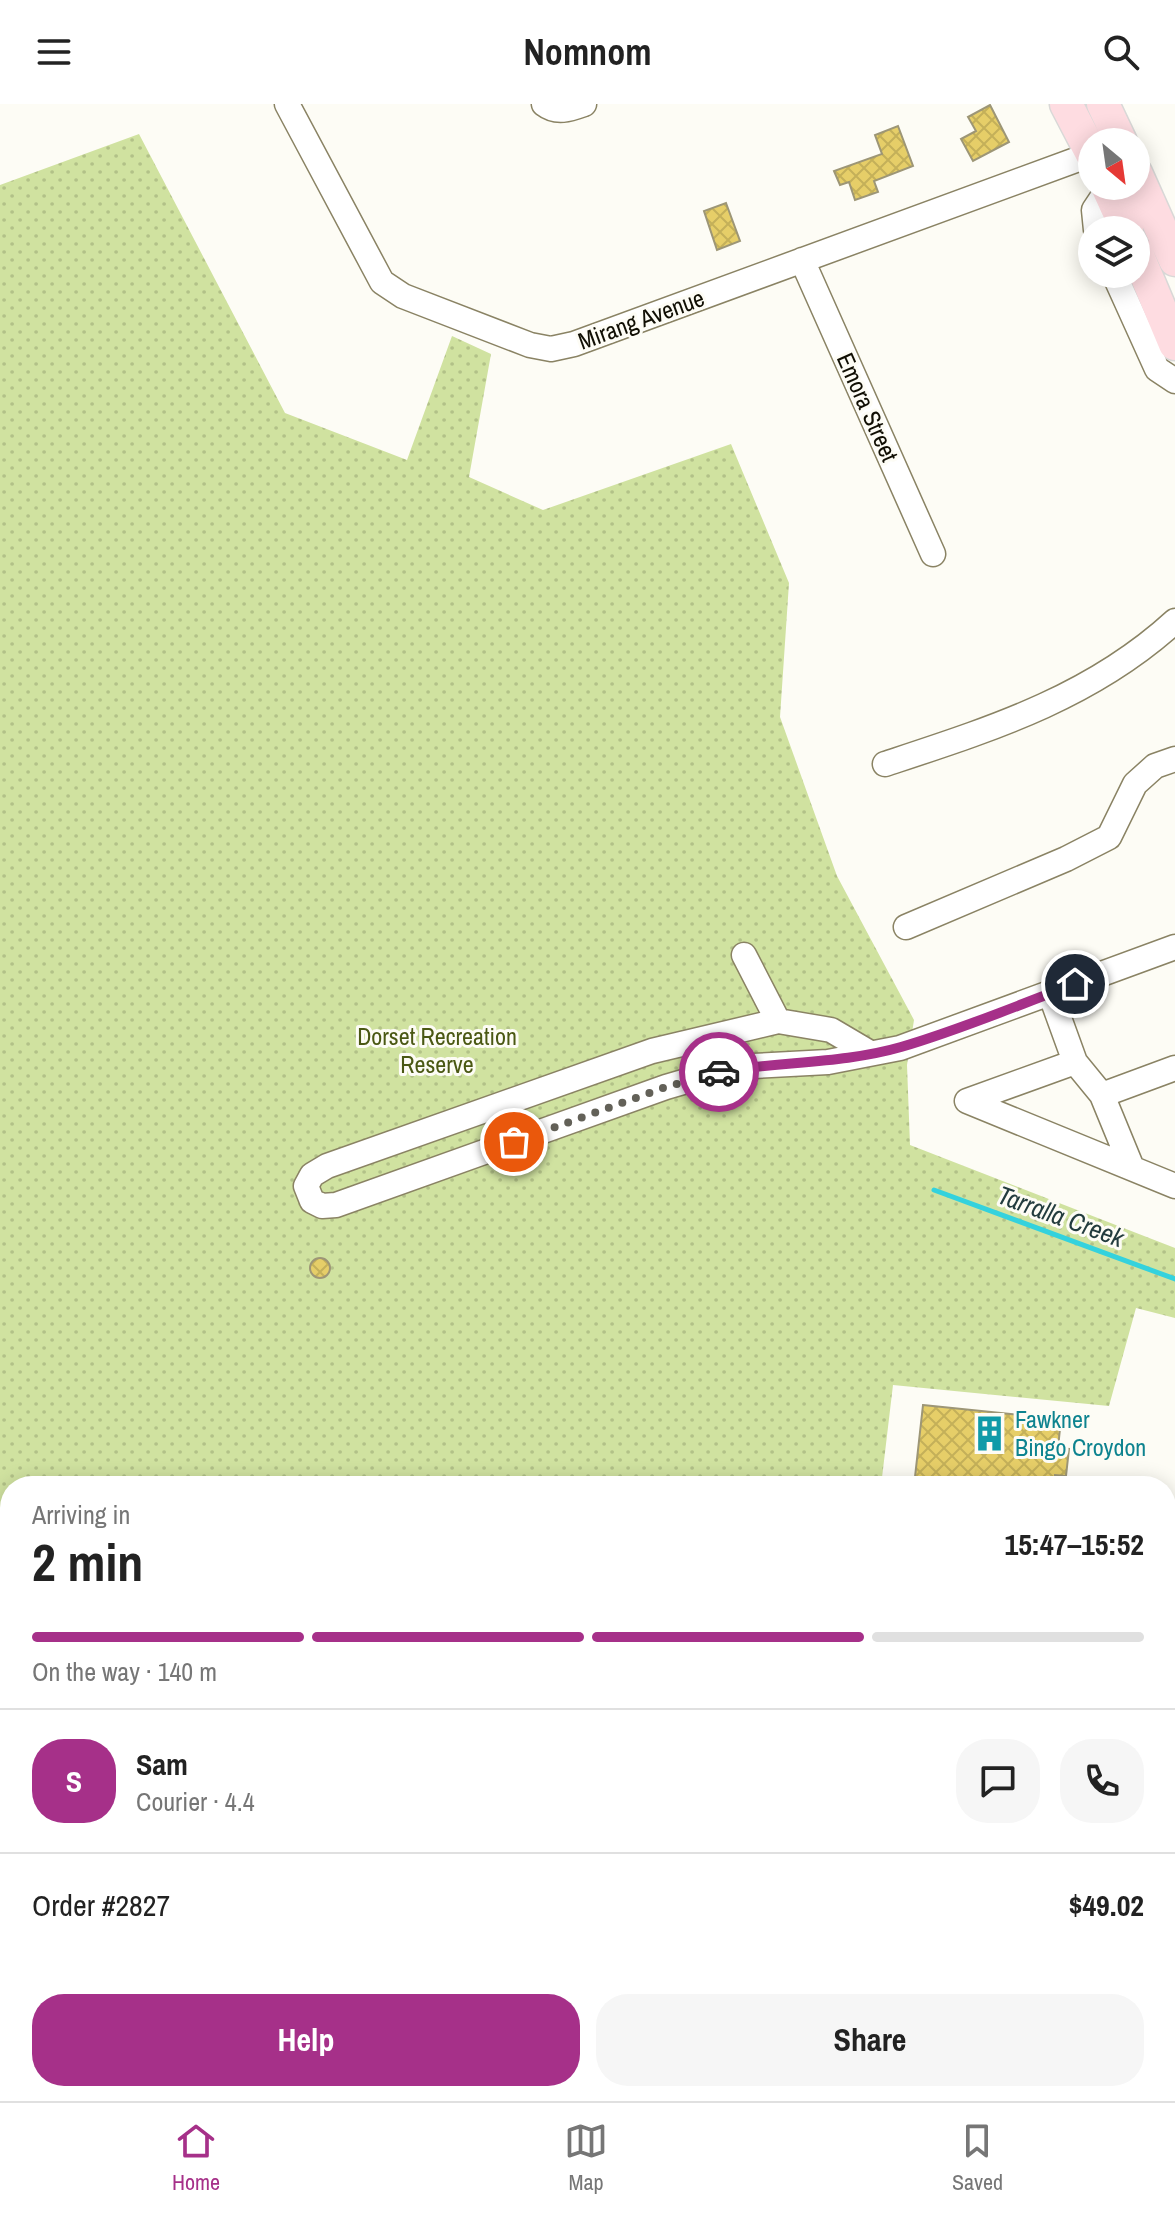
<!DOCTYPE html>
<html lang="en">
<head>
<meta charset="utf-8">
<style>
	body { margin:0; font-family:"Archivo Narrow",sans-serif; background:#f6f6f6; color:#222; height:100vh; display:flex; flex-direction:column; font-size:30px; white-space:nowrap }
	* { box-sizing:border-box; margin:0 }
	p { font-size:26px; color:#767676 }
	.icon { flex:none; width:44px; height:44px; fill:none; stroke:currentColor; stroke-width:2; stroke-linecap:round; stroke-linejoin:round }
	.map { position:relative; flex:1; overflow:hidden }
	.drawer { position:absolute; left:0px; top:1372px; width:1176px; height:626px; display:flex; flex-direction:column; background:#fff; border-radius:32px 32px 0 0; box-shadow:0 4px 20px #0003 }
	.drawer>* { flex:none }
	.needle { width:52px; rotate:151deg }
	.fabs { position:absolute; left:1078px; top:24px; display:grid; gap:16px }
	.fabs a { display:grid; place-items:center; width:72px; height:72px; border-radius:50%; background:#fff; box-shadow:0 4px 20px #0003; font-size:40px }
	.pin { position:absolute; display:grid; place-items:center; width:68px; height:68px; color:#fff; margin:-34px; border:4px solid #fff; border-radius:50%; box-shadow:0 2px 8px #0007 }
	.courier { position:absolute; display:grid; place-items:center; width:80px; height:80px; margin:-40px; border:6px solid #a63089; border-radius:50%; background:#fff; color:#222; box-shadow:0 2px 10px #0007 }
	.overview em { font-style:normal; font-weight:700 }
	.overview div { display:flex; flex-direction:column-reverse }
	.overview { display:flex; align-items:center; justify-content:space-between; height:136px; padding:0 32px }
	h1 { font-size:52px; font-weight:700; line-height:60px }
	.bar { display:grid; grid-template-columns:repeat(4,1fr); gap:12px 8px; align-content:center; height:96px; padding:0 32px }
	.bar i { height:10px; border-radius:6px; background:#e0e0e0 }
	.bar .current { background:#a63089 }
	.bar p { grid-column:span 4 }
	.line { display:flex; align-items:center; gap:20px; padding:0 32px; border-top:2px solid #e0e0e0 }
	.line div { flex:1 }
	.round { display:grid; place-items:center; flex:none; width:84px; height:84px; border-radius:32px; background:#f6f6f6 }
	.button { display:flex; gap:16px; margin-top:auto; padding:16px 32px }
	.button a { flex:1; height:92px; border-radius:32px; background:#a63089; color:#fff; font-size:32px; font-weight:700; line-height:92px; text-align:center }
	.button a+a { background:#f6f6f6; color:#222 }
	header { display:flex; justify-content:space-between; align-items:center; height:104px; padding:0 32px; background:#fff; font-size:36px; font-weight:700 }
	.tabs { display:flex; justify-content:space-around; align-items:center; height:112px; border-top:2px solid #e0e0e0; background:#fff; font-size:22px; color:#767676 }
	.tabs a { display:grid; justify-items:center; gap:4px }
	.tabs .current { color:#a63089 }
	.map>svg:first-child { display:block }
</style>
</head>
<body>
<header><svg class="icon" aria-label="menu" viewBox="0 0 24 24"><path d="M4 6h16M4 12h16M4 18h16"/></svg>Nomnom<svg class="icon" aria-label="search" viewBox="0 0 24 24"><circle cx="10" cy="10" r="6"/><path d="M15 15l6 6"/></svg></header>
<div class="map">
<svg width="1175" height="1997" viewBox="0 0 1175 1997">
	<defs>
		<pattern id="park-dots" width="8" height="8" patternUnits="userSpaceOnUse" patternTransform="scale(2)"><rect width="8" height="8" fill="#d0e2a0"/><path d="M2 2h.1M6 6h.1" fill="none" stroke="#b2c188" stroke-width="1.8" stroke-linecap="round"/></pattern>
		<pattern id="building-cross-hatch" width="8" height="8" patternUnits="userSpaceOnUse" patternTransform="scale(2)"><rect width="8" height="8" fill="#e6ce68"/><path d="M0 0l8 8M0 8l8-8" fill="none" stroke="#c4b059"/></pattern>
	</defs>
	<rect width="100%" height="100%" fill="#fdfcf5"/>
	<path fill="url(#park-dots)" d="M139,30l146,279 122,47 45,-124 39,18 -22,123 74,33 188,-66 58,139 -9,134 57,159 77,144 -7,45 3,80 265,103v70l-39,-10 -27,98 -216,-21 -12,101h-871v355l-10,4v-1660z
		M1175,1931v66h-76l11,-9h56v-49z"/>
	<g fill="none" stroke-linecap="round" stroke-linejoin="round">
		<path stroke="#34d2dd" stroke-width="5" d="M934,1086l241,89"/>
	</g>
	<path fill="url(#building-cross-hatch)" stroke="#9d9676" stroke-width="2" d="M990,1l19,37 -36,19 -12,-22 15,-8 -8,-14z
		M898,22l15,40 -39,15 4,11 -23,8 -6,-18 -9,3 -6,-14 48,-17 -7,-19z
		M726,99l14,38 -23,9 -13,-39z
		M310 1164a10 10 0 1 1 20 0a10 10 0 1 1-20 0Z
		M923,1301l138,14 -3,29 11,1 -3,27 -11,-1 -1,11h-140z"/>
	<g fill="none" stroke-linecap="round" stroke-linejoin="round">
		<defs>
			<path id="minor" d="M287,0l95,178 21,14 127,49 21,4 23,-5 518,-190
				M544,0c13,10 26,5 40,0
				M1096,126l-2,-20 14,-21
				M802,156l131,294
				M1114,170l43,95 18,12
				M885,660c106,-35 206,-66 290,-143
				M906,823l160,-68 43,-22 26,-53 20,-18 20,-7
				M744,851l34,66
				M1050,889l25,69 27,33 30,73
				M870,949l-39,-23 -53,-9 -126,30 -325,115 -15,9 -6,11 6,15 10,5 14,-1 330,-118 48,-14 39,-7 75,-4 72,-14 275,-101
				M1075,958l-108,39 208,85
				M1102,991l73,-27
				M0,1747l10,28
				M1175,1819l-2,2 2,4
				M0,1933l10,-4
				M87,1988l3,9
				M806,1988l5,9
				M958,1997l10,-9"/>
			<path id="major" d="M1066,0l26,50
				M1103,0l18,38
				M1136,69l39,87
				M1107,82l20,44
				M1136,147l39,93"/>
		</defs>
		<use href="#minor" stroke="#8a8364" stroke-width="27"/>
		<use href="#major" stroke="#d9d8d7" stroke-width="35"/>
		<use href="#minor" stroke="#fff" stroke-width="24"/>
		<use href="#major" stroke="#fedce1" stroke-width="32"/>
	</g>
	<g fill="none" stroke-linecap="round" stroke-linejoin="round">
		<path stroke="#636158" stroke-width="8" stroke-dasharray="0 14.4" d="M514,1038l152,-55 53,-15"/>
		<path stroke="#a63089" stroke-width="10" d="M719,968c61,-11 123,-8 182,-25 59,-17 117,-42 174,-63"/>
	</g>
	<defs>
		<symbol id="building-bare" viewBox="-9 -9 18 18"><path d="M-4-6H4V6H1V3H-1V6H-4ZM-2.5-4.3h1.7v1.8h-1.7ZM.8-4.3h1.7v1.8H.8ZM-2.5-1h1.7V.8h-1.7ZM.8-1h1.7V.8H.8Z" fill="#0f9aa8" stroke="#fdfcf5" stroke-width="2.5" paint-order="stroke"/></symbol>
	</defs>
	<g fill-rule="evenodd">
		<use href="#building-bare" x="964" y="1304" width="51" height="51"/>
	</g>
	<g text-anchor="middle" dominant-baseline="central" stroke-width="6" stroke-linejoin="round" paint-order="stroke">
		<g font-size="24" fill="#100e03" stroke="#fdfcf5">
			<text transform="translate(641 215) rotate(-20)">Mirang Avenue</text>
			<text transform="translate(868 303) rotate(66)">Emora Street</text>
		</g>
		<g font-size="24" fill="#4a5813" stroke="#fdfcf5">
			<text x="437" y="932">Dorset Recreation<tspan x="437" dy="28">Reserve</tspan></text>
		</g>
		<g font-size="24" fill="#0d838f" stroke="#fdfcf5" text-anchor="start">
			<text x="1015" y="1315">Fawkner<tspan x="1015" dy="28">Bingo Croydon</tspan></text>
		</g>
		<g font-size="26" font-style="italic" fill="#233c3e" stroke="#fdfcf5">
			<text transform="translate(1061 1112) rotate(20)">Tarralla Creek</text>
		</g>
	</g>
</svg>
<div class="fabs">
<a><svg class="needle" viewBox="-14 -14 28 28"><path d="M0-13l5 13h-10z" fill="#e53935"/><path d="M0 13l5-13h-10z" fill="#767676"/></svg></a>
<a><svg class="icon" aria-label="layers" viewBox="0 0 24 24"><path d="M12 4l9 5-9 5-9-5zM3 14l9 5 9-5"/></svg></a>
</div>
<div class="pin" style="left:514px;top:1038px;background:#ea580c"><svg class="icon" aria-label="bag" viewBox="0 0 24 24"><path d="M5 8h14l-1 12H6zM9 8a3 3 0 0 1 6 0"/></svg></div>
<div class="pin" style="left:1075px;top:880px;background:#1f2937"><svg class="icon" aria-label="home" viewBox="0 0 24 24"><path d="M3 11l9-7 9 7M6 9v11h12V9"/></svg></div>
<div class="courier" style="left:719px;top:968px"><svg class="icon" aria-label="car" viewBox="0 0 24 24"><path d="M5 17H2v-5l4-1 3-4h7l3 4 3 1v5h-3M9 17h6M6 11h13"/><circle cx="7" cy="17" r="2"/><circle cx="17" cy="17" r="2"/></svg></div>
<section class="drawer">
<div class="overview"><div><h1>2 min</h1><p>Arriving in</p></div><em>15:47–15:52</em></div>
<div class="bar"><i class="current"></i><i class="current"></i><i class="current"></i><i></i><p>On the way · 140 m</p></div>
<div class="line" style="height:144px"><b class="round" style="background:#a63089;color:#fff">S</b><div><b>Sam</b><p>Courier · 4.4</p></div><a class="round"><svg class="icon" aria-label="chat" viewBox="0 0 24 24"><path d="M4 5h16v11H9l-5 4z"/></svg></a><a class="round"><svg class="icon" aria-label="phone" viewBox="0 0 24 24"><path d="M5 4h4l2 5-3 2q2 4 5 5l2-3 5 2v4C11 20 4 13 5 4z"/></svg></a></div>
<div class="line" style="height:104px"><div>Order #2827</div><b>$49.02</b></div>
<div class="button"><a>Help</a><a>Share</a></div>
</section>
</div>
<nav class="tabs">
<a class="current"><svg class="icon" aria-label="home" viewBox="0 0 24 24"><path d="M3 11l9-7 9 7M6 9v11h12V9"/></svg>Home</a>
<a><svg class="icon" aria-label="map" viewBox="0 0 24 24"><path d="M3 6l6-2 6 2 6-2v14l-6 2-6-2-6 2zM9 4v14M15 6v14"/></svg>Map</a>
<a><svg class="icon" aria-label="saved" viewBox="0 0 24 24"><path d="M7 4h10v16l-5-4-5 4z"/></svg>Saved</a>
</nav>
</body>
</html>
